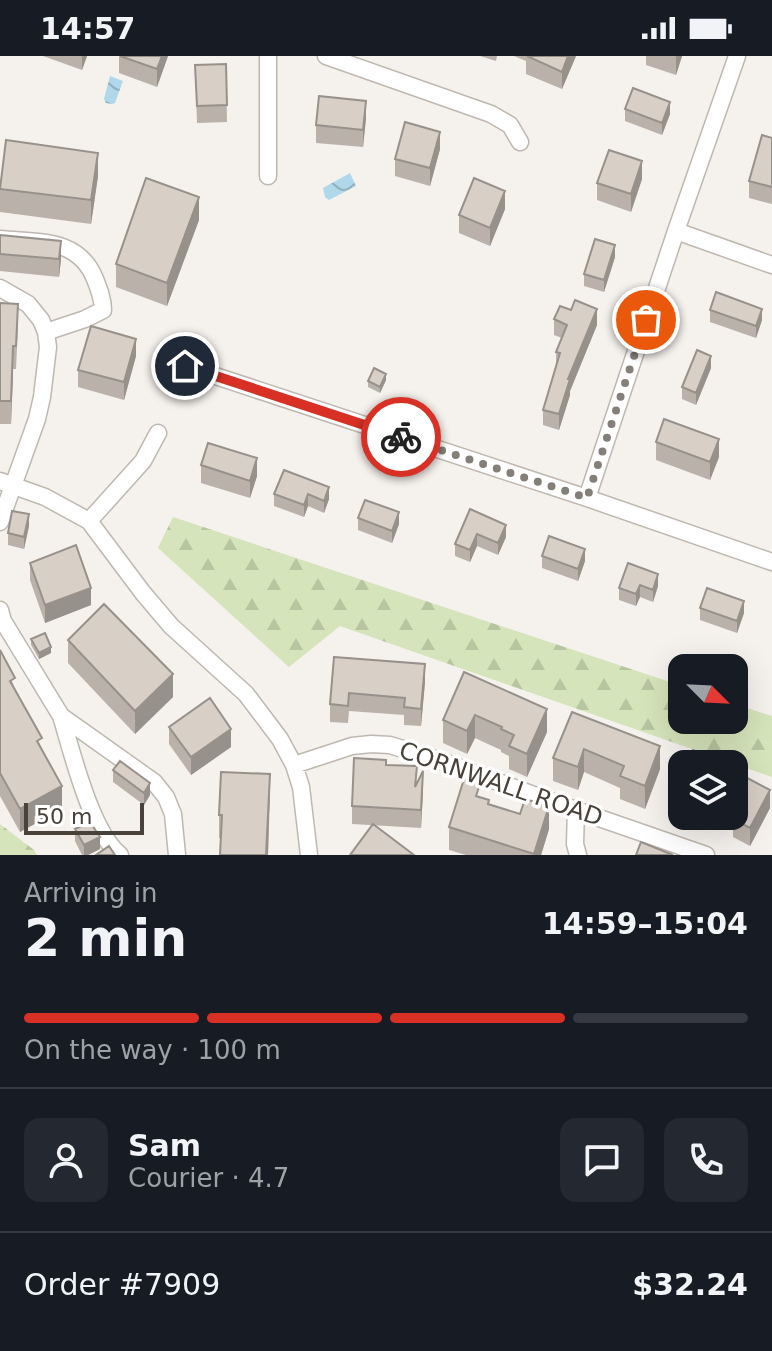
<!DOCTYPE html>
<html lang="en">
<head>
<meta charset="utf-8">
<style>
	body { margin:0; font-family:"DejaVu Sans",sans-serif; background:#242831; color:#f1f3f6; height:100vh; display:flex; flex-direction:column; font-size:30px; white-space:nowrap }
	* { box-sizing:border-box; margin:0 }
	p { font-size:26px; color:#9ea1a6 }
	.icon { flex:none; width:44px; height:44px; fill:none; stroke:currentColor; stroke-width:2; stroke-linecap:round; stroke-linejoin:round }
	.map { position:relative; height:799px; overflow:hidden }
	.drawer { display:flex; flex-direction:column; background:#171b24; flex:1 }
	.drawer>* { flex:none }
	.needle { width:52px; rotate:114deg }
	.fabs { position:absolute; left:668px; top:598px; display:grid; gap:16px }
	.fabs a { display:grid; place-items:center; width:80px; height:80px; border-radius:16px; background:#171b24; box-shadow:0 8px 32px #0002; font-size:40px }
	.scale { position:absolute; left:24px; bottom:20px; width:120px; box-sizing:border-box; padding-left:8px; border:4px solid #49423b; border-top:0; font-size:22px; line-height:28px; white-space:nowrap; color:#49423b; -webkit-text-stroke:6px #fff; paint-order:stroke }
	.pin { position:absolute; display:grid; place-items:center; width:68px; height:68px; color:#fff; margin:-34px; border:4px solid #fff; border-radius:50%; box-shadow:0 2px 8px #0007 }
	.courier { position:absolute; display:grid; place-items:center; width:80px; height:80px; margin:-40px; border:6px solid #d93025; border-radius:50%; background:#fff; color:#222; box-shadow:0 2px 10px #0007 }
	.overview em { font-style:normal; font-weight:800 }
	.overview div { display:flex; flex-direction:column-reverse }
	.overview { display:flex; align-items:center; justify-content:space-between; height:136px; padding:0 24px }
	h1 { font-size:52px; font-weight:800; line-height:60px }
	.bar { display:grid; grid-template-columns:repeat(4,1fr); gap:12px 8px; align-content:center; height:96px; padding:0 24px }
	.bar i { height:10px; border-radius:6px; background:#363941 }
	.bar .active { background:#d93025 }
	.bar p { grid-column:span 4 }
	.line { display:flex; align-items:center; gap:20px; padding:0 24px; border-top:2px solid #363941 }
	.line div { flex:1 }
	.round { display:grid; place-items:center; flex:none; width:84px; height:84px; border-radius:16px; background:#242831 }
	.status { display:flex; justify-content:space-between; align-items:center; height:56px; padding:0 40px; background:#171b24; direction:ltr }
	.status svg { height:22px; fill:currentColor }
	.map>svg:first-child { display:block }
</style>
</head>
<body>
<div class="status"><b>14:57</b><svg viewBox="0 0 49 12"><path d="M0 12V9h3v3zM5 12V6h3v6zM10 12V3h3v9zM15 12V0h3v12zM26 1h20v11H26zM47 4h2v5h-2z"/></svg></div>
<div class="map">
<svg width="772" height="799" viewBox="0 0 772 799">
	<defs>
		<pattern id="forest-firs" width="22" height="20" patternUnits="userSpaceOnUse" patternTransform="scale(2)"><rect width="22" height="20" fill="#d5e4ba"/><path d="M5 1l3.5 6h-7zM16 11l3.5 6h-7z" fill="#b8c5a1"/></pattern>
		<pattern id="water-waves" width="16" height="10" patternUnits="userSpaceOnUse" patternTransform="scale(2)"><rect width="16" height="10" fill="#b0d8ea"/><path d="M0 5q4-4 8 0t8 0" fill="none" stroke="#91b1bf"/></pattern>
	</defs>
	<rect width="100%" height="100%" fill="#f5f1ed"/>
	<path fill="url(#forest-firs)" d="M173,461l509,169v34h52v-16l38,12v61l-432,-151 -51,41 -131,-119z
		M0,768l34,26 3,5h-37z"/>
	<path fill="url(#water-waves)" d="M110,20l13,5 -8,22 -3,1 -6,-1 -2,-4z
		M350,117l6,13 -27,14 -4,-3 -2,-9z"/>
	<g fill="none" stroke-linecap="round" stroke-linejoin="round">
		<defs>
			<path id="street" d="M326,0l165,58 19,11 10,17
				M268,120v-120
				M676,175l96,34
				M0,183c38,4 78,-2 95,40 4,10 8,20 8,31l-18,9 -39,13
				M0,232l28,16 13,16 5,12 2,15 -6,50 -5,22 -37,103
				M185,310l402,132 185,64
				M0,425l45,16 44,24 54,72 28,33 75,68 34,45 14,26 7,22 8,68
				M587,442l89,-267 61,-175
				M89,465l54,-60 15,-28
				M0,554l3,11 58,95 93,66 12,15 7,17 4,41
				M61,660c11,36 30,116 59,139
				M294,709l58,-19 19,-2 19,1 51,16 112,41 153,53
				M576,753l-1,35 3,11"/>
		</defs>
		<use href="#street" stroke="#bfb8b0" stroke-width="19"/>
		<use href="#street" stroke="#fff" stroke-width="16"/>
	</g>
	<path fill="#bab2aa" d="M43,0h44l-5,14z
		M119,0h49l-11,31 -38,-14z
		M480,0h17l-1,5z
		M514,0h62l-14,33 -36,-15v-13z
		M646,0h36l-6,19 -30,-10z
		M226,8l1,58 -30,1 -2,-58z
		M625,53l45,5 -8,21 -37,-14z
		M366,62l-3,29 -47,-4v-18z
		M772,82v66l-23,-6v-17z
		M440,93l-10,37 -35,-10v-17z
		M98,120l-7,48 -91,-12v-23z
		M642,123l-11,33 -34,-12v-17z
		M505,153l-15,37 -31,-13v-18z
		M199,164l-32,86 -51,-19v-23z
		M0,179l61,24 -2,18 -59,-6z
		M615,201l-11,35 -20,-6v-12z
		M0,247l18,24 -2,42h-3l-2,55h-11z
		M710,254l52,10 -6,18 -46,-16z
		M554,263l43,6 -27,66v4l-11,35 -16,-5v-15l13,-44v-14l6,-14 -8,-3z
		M136,300l-12,44 -46,-13v-17z
		M711,312l-15,37 -14,-6v-12z
		M386,324l-6,13 -12,-6v-6z
		M656,386l63,15 -9,23 -54,-20z
		M201,409l56,11 -7,22 -49,-15z
		M284,414l45,29 -5,14 -16,-7 -4,11 -30,-11v-12z
		M470,453l36,28 -8,18 -21,-9 -7,16 -15,-6v-12z
		M358,462l41,6 -7,19 -34,-13z
		M29,470l-5,23 -16,-4v-12z
		M542,500l43,5 -7,20 -36,-13z
		M30,507l61,42 -46,18 -15,-43z
		M628,507l30,23 -5,16 -13,-5 -4,9 -17,-6v-12z
		M700,552l44,5 -7,20 -37,-13z
		M31,583l20,14 -12,6 -8,-14z
		M68,584l105,57 -38,37 -67,-71z
		M0,594l15,39 27,60 20,60 -42,23 -20,-36z
		M334,601l91,25 -4,44 -17,-1v-10l-55,-4 -1,12 -18,-1v-18z
		M464,616l83,60 -20,45 -18,-8v-13l-8,-4v-2l-26,-12 -8,16 -24,-11v-23z
		M572,656l88,57 -15,40 -25,-10v-11l-36,-16 -6,18 -25,-9v-23z
		M169,671l62,20 -40,28 -22,-31z
		M386,709l37,24 -2,39 -69,-4v-18z
		M113,714l37,25 -6,10 -31,-23z
		M682,715v45h9l-3,5 -18,-10v-17z
		M734,715l36,37 -20,38 -17,-9v-11l-21,-10h22z
		M270,741l-2,58h-48l1,-17h-2v-23z
		M489,748l60,25 -8,26h-75l-17,-5v-23z
		M75,773l25,20 -12,6h-6l-7,-14z"/>
	<path fill="#97918b" d="M82,0h5l-5,14z
		M162,0h6l-11,31v-18z
		M568,0h8l-14,33v-17z
		M676,0h6l-6,19z
		M366,45v17l-3,29v-17z
		M670,46v12l-8,21v-12z
		M440,76v17l-10,37v-18z
		M98,97v23l-7,48v-24z
		M642,105v18l-11,33v-18z
		M505,135v18l-15,37v-18z
		M199,141v23l-32,86v-23z
		M61,185v18l-2,18v-18z
		M615,189v12l-11,35v-12z
		M597,253v16l-27,66v4l-11,35v-16l9,-35z
		M762,253v11l-6,18v-12z
		M136,283v17l-12,44v-18z
		M13,290v23l-2,55v-23z
		M711,300v12l-15,37v-12z
		M386,318v6l-6,13v-6z
		M719,383v18l-9,23v-18z
		M257,402v18l-7,22v-17z
		M329,431v12l-5,14v-12z
		M308,438v12l-4,11v-12z
		M399,456v12l-7,19v-12z
		M29,458v12l-5,23v-12z
		M506,469v12l-8,18v-12z
		M477,478v12l-7,16v-12z
		M585,493v12l-7,20v-12z
		M658,518v12l-5,16v-12z
		M640,529v12l-4,9v-12z
		M91,532v17l-46,18v-18z
		M744,545v12l-7,20v-12z
		M51,591v6l-12,6v-6z
		M425,608v18l-4,44v-17z
		M173,618v23l-38,37v-23z
		M547,653v23l-20,45v-23z
		M475,659v23l-8,16v-23z
		M231,673v18l-40,28v-18z
		M660,690v23l-15,40v-23z
		M584,693v23l-6,18v-23z
		M423,715v18l-2,39v-18z
		M270,718l-2,81h-2z
		M150,727v12l-6,10v-12z
		M62,730v23l-42,23v-23z
		M770,734v18l-20,38v-18z
		M549,750v23l-8,26h-7z
		M100,781v12l-12,6h-4v-10z"/>
	<path fill="#d8cfc6" stroke="#97918b" stroke-width="2" d="M120,0h42l-5,13z
		M527,0h41l-6,16z
		M226,8l1,41 -30,1 -2,-41z
		M633,32l37,14 -8,21 -37,-14z
		M319,40l47,5 -3,29 -47,-5z
		M405,66l35,10 -10,36 -35,-9z
		M762,79l10,3v49l-23,-6z
		M6,84l92,13 -7,47 -91,-11z
		M609,94l33,11 -11,33 -34,-11z
		M146,122l53,19 -32,86 -51,-19z
		M474,122l31,13 -15,37 -31,-13z
		M0,179l61,6 -2,18 -59,-5z
		M595,183l20,6 -11,35 -20,-6z
		M716,236l46,17 -6,17 -46,-16z
		M575,244l22,9 -29,70h2l-11,35 -16,-4 17,-57 -4,-1 11,-27 -13,-6 6,-13 11,4z
		M0,247l18,1 -2,42h-3l-2,55h-11z
		M91,270l45,13 -12,43 -46,-12z
		M697,294l14,6 -15,37 -14,-6z
		M374,312l12,6 -6,13 -12,-6z
		M664,363l55,20 -9,23 -54,-20z
		M208,387l49,15 -7,23 -49,-16z
		M284,414l45,17 -5,14 -16,-7 -4,11 -30,-11z
		M365,444l34,12 -7,19 -34,-13z
		M470,453l36,16 -8,18 -21,-9 -7,16 -15,-6z
		M12,455l17,3 -5,23 -16,-4z
		M549,480l36,13 -7,20 -36,-13z
		M76,489l15,43 -46,17 -15,-42z
		M628,507l30,11 -5,16 -13,-5 -4,9 -17,-6z
		M707,532l37,13 -7,20 -37,-13z
		M104,548l69,70 -38,37 -67,-71z
		M45,577l6,14 -12,6 -8,-14z
		M0,594l15,28 -5,3 32,57 -5,3 25,45 -42,23 -20,-36z
		M334,601l91,7 -4,45 -17,-2 1,-9 -56,-5 -1,13 -18,-2z
		M464,616l83,37 -20,45 -18,-8 5,-11 -13,-6 1,-2 -27,-12 -8,16 -24,-11z
		M210,642l21,31 -40,28 -22,-30z
		M572,656l88,34 -15,40 -25,-10 4,-10 -40,-17 -6,18 -25,-9z
		M693,694l27,14h-34z
		M354,702l32,2v5l31,1 -2,21 8,-16 -2,39 -69,-4z
		M120,705l30,22 -6,10 -31,-23z
		M682,715v29l-12,-6z
		M734,715l36,19 -20,38 -17,-9 4,-8 -3,-2z
		M221,716l49,2 -4,81h-46l2,-40h-3z
		M464,723l16,5 -4,12 13,4 -1,4 32,10 5,-15 24,7 -15,48 -85,-27z
		M90,766l10,15 -16,8 -9,-16z
		M373,768l41,31h-64z
		M641,786l32,13h-37z
		M109,790l6,9h-19z"/>
	<g fill="none" stroke-linecap="round" stroke-linejoin="round">
		<path stroke="#857f79" stroke-width="8" stroke-dasharray="0 14.4" d="M401,381l186,61 59,-178"/>
		<path stroke="#d93025" stroke-width="10" d="M185,310l216,71"/>
	</g>
	<g text-anchor="middle" dominant-baseline="central" stroke-width="7" stroke-linejoin="round" paint-order="stroke">
		<g font-size="24" fill="#49423b" stroke="#fff">
			<text transform="translate(501 728) rotate(19)">CORNWALL ROAD</text>
		</g>
	</g>
</svg>
<div class="fabs">
<a><svg class="needle" viewBox="-14 -14 28 28"><path d="M0-13l5 13h-10z" fill="#e53935"/><path d="M0 13l5-13h-10z" fill="#9ea1a6"/></svg></a>
<a><svg class="icon" aria-label="layers" viewBox="0 0 24 24"><path d="M12 4l9 5-9 5-9-5zM3 14l9 5 9-5"/></svg></a>
</div>
<div class="scale">50 m</div>
<div class="pin" style="left:646px;top:264px;background:#ea580c"><svg class="icon" aria-label="bag" viewBox="0 0 24 24"><path d="M5 8h14l-1 12H6zM9 8a3 3 0 0 1 6 0"/></svg></div>
<div class="pin" style="left:185px;top:310px;background:#1f2937"><svg class="icon" aria-label="home" viewBox="0 0 24 24"><path d="M3 11l9-7 9 7M6 9v11h12V9"/></svg></div>
<div class="courier" style="left:401px;top:381px"><svg class="icon" aria-label="bike" viewBox="0 0 24 24"><circle cx="6" cy="16" r="4"/><circle cx="18" cy="16" r="4"/><path d="M6 16l4-8h5l3 8M10 8l3 8H6M13 5h3"/></svg></div>
</div>
<section class="drawer">
<div class="overview"><div><h1>2 min</h1><p>Arriving in</p></div><em>14:59–15:04</em></div>
<div class="bar"><i class="active"></i><i class="active"></i><i class="active"></i><i></i><p>On the way · 100 m</p></div>
<div class="line" style="height:144px"><a class="round"><svg class="icon" aria-label="person" viewBox="0 0 24 24"><circle cx="12" cy="8" r="4"/><path d="M4 21q1-7 8-7t8 7"/></svg></a><div><b>Sam</b><p>Courier · 4.7</p></div><a class="round"><svg class="icon" aria-label="chat" viewBox="0 0 24 24"><path d="M4 5h16v11H9l-5 4z"/></svg></a><a class="round"><svg class="icon" aria-label="phone" viewBox="0 0 24 24"><path d="M5 4h4l2 5-3 2q2 4 5 5l2-3 5 2v4C11 20 4 13 5 4z"/></svg></a></div>
<div class="line" style="height:104px"><div>Order #7909</div><b>$32.24</b></div>
</section>
</body>
</html>
